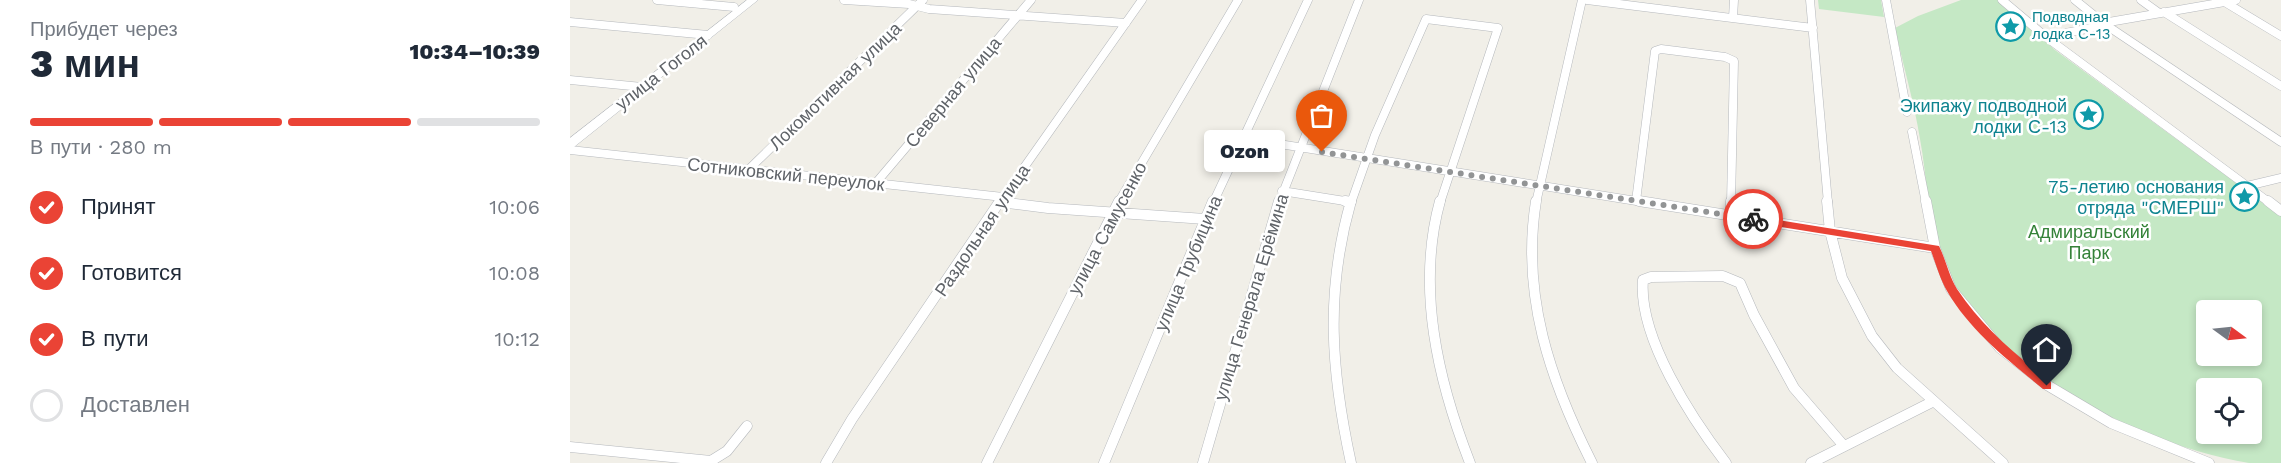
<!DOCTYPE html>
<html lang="ru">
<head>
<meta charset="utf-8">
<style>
	body { margin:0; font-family:"Work Sans",sans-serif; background:#f6f6f7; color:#1f2937; height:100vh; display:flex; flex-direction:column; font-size:22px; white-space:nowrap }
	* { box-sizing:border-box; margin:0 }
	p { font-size:20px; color:#747a83 }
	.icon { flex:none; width:33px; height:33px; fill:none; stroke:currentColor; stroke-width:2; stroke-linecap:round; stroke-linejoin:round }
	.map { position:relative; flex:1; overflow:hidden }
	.side { display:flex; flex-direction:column; background:#fff; width:570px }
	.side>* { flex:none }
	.needle { width:39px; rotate:105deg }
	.buttons { position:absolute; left:1626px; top:300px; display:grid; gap:12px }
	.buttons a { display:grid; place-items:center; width:66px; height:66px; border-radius:6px; background:#fff; box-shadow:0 3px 9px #0003; font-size:30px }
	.pin { position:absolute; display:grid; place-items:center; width:51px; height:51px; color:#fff; margin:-62px -26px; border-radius:50% 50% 50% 0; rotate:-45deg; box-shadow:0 0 6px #0007 }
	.pin .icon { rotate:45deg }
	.courier { position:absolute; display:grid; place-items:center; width:60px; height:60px; margin:-30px; border:4px solid #ea4335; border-radius:50%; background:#fff; color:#222; box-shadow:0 2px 8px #0007 }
	.bubble { position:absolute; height:42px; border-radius:6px; background:#fff; box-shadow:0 3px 9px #0003; font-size:20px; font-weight:800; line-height:42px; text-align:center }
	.head em { font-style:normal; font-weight:800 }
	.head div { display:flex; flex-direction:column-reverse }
	.head { display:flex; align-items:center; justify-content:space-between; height:102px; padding:0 30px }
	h1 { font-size:39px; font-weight:800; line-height:45px }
	.bar { display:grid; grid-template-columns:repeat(4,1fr); gap:9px 6px; align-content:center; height:72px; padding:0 30px }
	.bar i { height:8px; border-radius:4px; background:#e0e1e3 }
	.bar .on { background:#ea4335 }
	.bar p { grid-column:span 4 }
	ol { padding:0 30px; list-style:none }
	li { display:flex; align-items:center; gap:18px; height:66px }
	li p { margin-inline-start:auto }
	li .icon { padding:6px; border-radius:50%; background:#ea4335; color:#fff; stroke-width:4 }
	li:last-child { color:#747a83 }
	li i { width:33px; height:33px; border:3px solid #e0e1e3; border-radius:50% }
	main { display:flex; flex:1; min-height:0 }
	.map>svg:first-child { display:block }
</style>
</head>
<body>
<main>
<section class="side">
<div class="head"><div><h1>3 мин</h1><p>Прибудет через</p></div><em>10:34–10:39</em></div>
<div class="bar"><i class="on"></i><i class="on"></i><i class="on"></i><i></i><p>В пути · 280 m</p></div>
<ol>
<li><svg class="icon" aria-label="check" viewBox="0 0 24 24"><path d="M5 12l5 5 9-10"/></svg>Принят<p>10:06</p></li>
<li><svg class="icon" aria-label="check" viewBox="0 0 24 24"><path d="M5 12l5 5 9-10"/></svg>Готовится<p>10:08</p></li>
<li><svg class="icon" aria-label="check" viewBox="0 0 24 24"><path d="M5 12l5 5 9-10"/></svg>В пути<p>10:12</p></li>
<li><i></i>Доставлен</li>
</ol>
</section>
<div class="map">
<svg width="1711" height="463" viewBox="0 0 1711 463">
	<rect width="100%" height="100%" fill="#f1efe8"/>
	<path fill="#c5e8c5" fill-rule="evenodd" d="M1248,0h63l3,17 -65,-8z
		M1391,0h39l55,50 226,166v247c-10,0 -22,0 -32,0 -107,-17 -276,-100 -311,-212 -11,-36 -11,-75 -18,-112 -6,-37 -17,-74 -25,-111l23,-12zM1636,310h46v46h-46zM1636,388h46v46h-46z"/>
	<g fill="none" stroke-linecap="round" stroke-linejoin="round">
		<defs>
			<path id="street-far1" d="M87,0l77,7
				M274,0l65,4 20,5 197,14
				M1017,0l226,28
				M1240,0l18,203
				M1316,0l21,112
				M1432,0l44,37 224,166
				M1505,0l31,25 175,117
				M1571,0l18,13
				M1653,1l58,35
				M1594,12l117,74
				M1163,18l1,-18
				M0,22l138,13
				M1476,37l60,-12 3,-3 127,-22
				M0,80l72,7
				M1342,132l14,71
				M672,138l407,65
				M0,150l433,47
				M177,171l176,-171
				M305,184l156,-184
				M1677,186l34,-8
				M712,191l69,11
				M1066,201l19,-150 6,-2 64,8 9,4 -3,142
				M429,202l4,1
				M429,203l143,-203
				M548,203l120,-203
				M643,203l95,-203
				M709,203l80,-203
				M781,203l24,-68 51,-116 72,9 -58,175
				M966,203l46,-203"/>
			<path id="street" d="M775,201l6,1
				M870,201c-24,87 -2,180 30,262
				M966,201c-15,94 14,179 56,262
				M1069,201l296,47
				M1257,201l3,30 12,47 30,58 25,32 106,95
				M1356,201l9,47 16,41 49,59 47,37 64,38 98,40
				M1698,201l13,10
				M429,202l49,6 157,11
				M1161,216v-15
				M0,447l141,14 16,-10 20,-25
				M256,463l26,-44 148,-218
				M417,463l132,-262
				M534,463l109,-262
				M633,463l76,-262
				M781,463c-20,-92 -26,-171 0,-262
				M1156,463c-34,-44 -88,-126 -83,-183l8,-3 72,-1 17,7 14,32 40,73 50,58
				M1241,463l121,-61"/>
			<path id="secondary" d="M177,0h11l-184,147 -4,1v-10z"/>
		</defs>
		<use href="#street-far1" stroke="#b5b8bc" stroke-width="9"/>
		<use href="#street" stroke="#b5b8bc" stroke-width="11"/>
		<use href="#secondary" stroke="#b6babf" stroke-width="1"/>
		<use href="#street-far1" stroke="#fff" stroke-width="8"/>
		<use href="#street" stroke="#fff" stroke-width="10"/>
		<use href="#secondary" fill="#fff" fill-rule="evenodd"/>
	</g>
	<path fill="#ea4335" d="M1183,216l186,30c7,14 10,30 18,43 25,38 59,66 94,93v7h-8c-35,-29 -73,-58 -96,-98 -7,-12 -11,-27 -16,-40l-182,-29v-5z"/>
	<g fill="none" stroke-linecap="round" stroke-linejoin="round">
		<path stroke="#929495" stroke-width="6" stroke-dasharray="0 10.8" d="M752,152l431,67"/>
	</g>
	<defs>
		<symbol id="sight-ring" viewBox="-11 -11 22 22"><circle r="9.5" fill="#fff" stroke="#0f9aa8" stroke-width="1.5"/><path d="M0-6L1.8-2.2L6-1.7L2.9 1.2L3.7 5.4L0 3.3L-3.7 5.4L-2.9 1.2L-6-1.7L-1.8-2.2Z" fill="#0f9aa8"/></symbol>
	</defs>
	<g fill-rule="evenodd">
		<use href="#sight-ring" x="1424" y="10" width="33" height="33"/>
		<use href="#sight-ring" x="1502" y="98" width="33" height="33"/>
		<use href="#sight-ring" x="1658" y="180" width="33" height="33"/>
	</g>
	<g text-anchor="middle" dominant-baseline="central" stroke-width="5" stroke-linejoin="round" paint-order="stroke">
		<g font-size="15" fill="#0d838f" stroke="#fff" text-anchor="start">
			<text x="1462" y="17">Подводная<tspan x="1462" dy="17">лодка С-13</tspan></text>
		</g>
		<g font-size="18" fill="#5f6368" stroke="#fff">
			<text transform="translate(91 72) rotate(-38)">улица Гоголя</text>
			<text transform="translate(265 86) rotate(-44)">Локомотивная улица</text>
			<text transform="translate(383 92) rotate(-50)">Северная улица</text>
			<text transform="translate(216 174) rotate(6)">Сотниковский переулок</text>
			<text transform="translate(537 228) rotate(-62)">улица Самусенко</text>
			<text transform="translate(412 230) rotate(-56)">Раздольная улица</text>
			<text transform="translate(618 263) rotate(-67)">улица Трубицина</text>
			<text transform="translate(681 297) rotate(-73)">улица Генерала Ерёмина</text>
		</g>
		<g font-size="18" fill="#0d838f" stroke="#fff" text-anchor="end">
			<text x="1497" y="105">Экипажу подводной<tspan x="1497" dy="21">лодки С-13</tspan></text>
			<text x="1654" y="186">75-летию основания<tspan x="1654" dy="21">отряда "СМЕРШ"</tspan></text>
		</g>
		<g font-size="18" fill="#348238" stroke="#fff">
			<text x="1519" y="231">Адмиральский<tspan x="1519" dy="21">Парк</tspan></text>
		</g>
	</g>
</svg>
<div class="buttons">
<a><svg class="needle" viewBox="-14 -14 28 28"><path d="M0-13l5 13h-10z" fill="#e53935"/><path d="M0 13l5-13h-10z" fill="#747a83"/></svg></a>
<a><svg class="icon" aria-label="locate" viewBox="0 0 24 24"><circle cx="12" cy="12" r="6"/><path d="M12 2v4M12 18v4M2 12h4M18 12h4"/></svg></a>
</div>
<div class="pin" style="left:752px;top:152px;background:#ea580c"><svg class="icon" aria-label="bag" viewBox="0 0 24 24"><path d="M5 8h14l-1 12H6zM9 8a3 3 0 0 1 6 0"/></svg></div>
<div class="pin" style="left:1477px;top:386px;background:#1f2937"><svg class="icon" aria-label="home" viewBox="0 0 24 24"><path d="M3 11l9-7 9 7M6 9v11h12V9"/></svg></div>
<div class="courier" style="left:1183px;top:219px"><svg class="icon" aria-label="bike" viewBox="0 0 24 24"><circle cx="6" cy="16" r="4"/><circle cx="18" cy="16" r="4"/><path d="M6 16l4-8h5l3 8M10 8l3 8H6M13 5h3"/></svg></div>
<div class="bubble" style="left:634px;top:130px;width:81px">Ozon</div>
</div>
</main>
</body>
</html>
